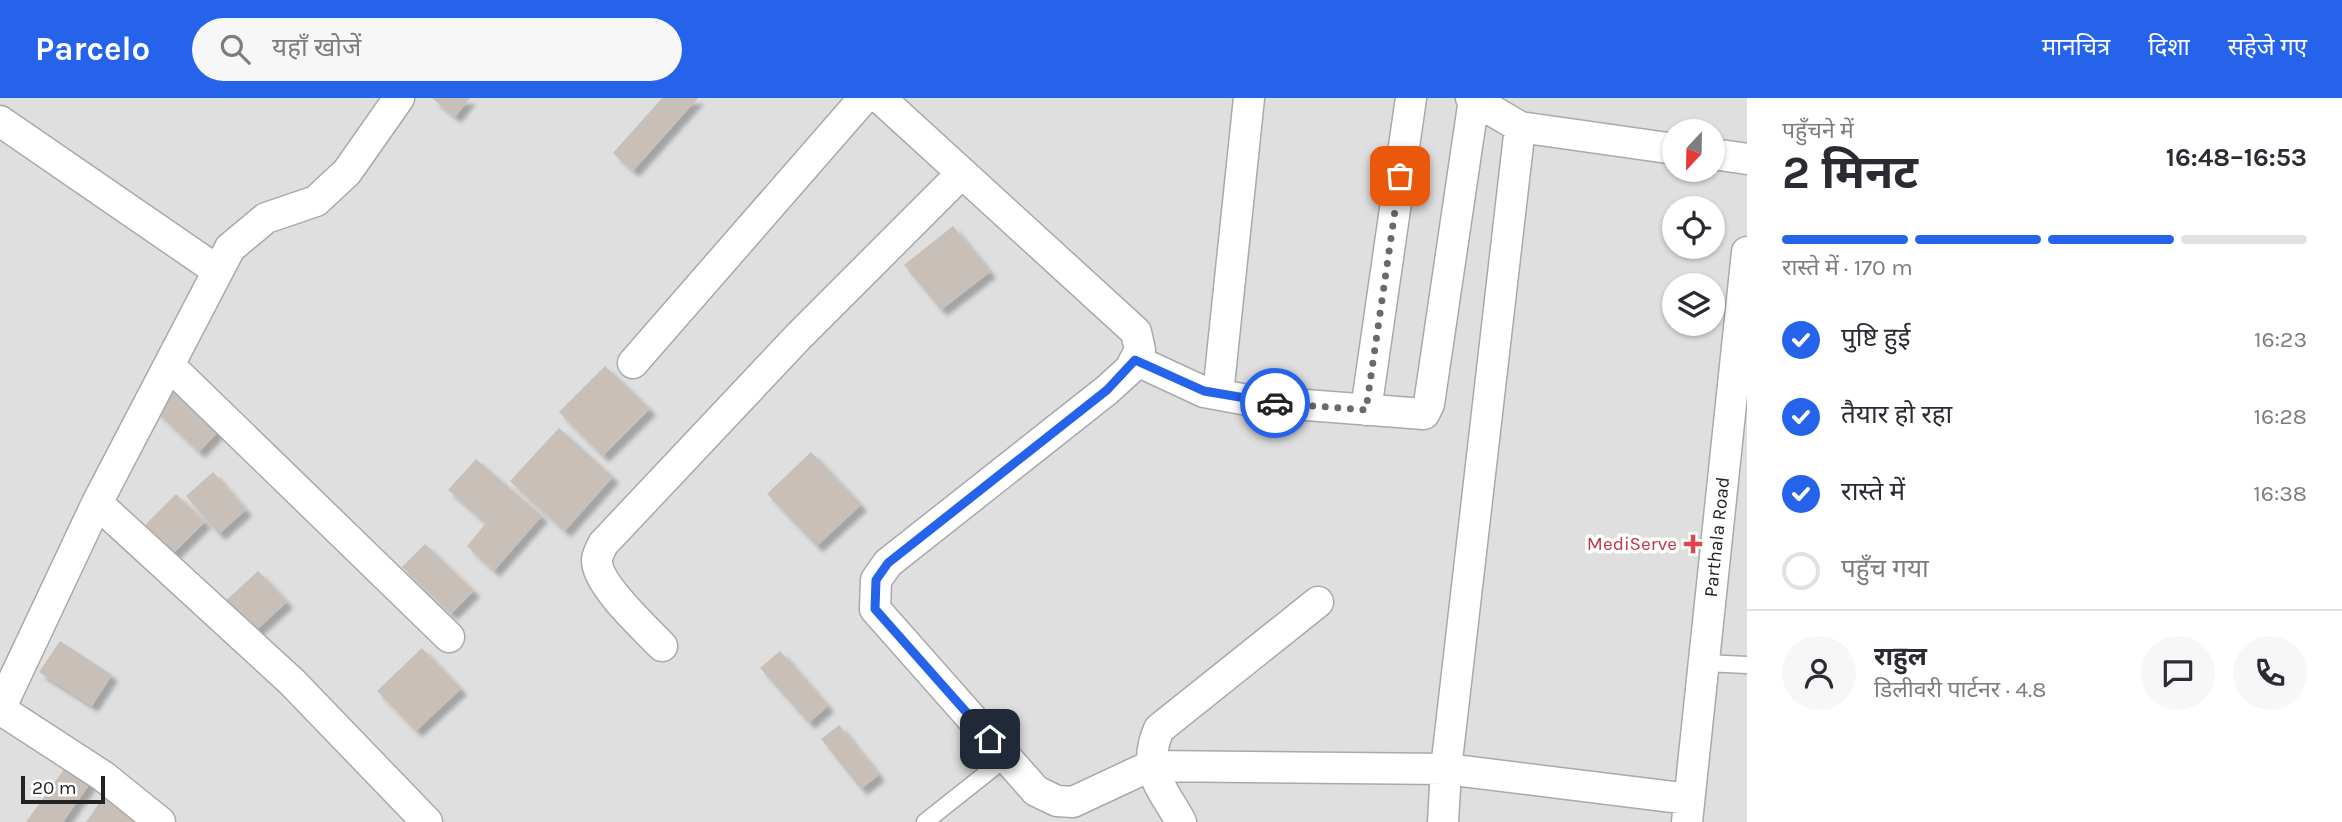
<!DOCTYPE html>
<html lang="hi">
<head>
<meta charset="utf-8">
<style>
	body { margin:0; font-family:Karla,"Noto Sans Devanagari",sans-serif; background:#f7f7f7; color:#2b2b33; height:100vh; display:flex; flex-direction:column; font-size:26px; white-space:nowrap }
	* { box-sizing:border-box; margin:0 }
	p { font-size:23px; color:#7c7c81 }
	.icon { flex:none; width:38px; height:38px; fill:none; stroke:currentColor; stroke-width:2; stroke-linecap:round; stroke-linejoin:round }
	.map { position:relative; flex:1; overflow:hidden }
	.details { display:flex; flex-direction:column; background:#fff; width:595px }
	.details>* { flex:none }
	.needle { width:46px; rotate:202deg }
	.controls { position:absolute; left:1662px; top:21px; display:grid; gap:14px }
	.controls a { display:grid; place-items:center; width:63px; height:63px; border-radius:50%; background:#fff; box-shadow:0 2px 5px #0004; font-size:35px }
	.scale { position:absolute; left:21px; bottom:18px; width:84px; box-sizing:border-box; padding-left:7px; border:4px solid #222; border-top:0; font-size:19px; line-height:24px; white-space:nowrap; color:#222; -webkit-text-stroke:5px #fff; paint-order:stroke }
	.pin { position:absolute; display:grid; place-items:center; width:60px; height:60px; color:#fff; margin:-30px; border-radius:14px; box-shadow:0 4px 10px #0006 }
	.courier { position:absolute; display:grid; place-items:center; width:70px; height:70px; margin:-35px; border:5px solid #2563eb; border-radius:50%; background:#fff; color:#222; box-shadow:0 2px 9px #0007 }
	.overview em { font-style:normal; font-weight:700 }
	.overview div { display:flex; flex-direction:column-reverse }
	.overview { display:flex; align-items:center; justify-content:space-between; height:119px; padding:0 35px }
	h1 { font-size:46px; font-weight:700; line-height:52px }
	.bar { display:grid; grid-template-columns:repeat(4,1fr); gap:10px 7px; align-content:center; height:84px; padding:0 35px }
	.bar i { height:9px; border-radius:5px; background:#e1e1e2 }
	.bar .selected { background:#2563eb }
	.bar p { grid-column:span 4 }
	.line { display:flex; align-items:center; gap:18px; padding:0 35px; border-top:2px solid #e1e1e2 }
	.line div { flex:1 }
	.round { display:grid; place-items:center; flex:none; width:74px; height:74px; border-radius:37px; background:#f7f7f7 }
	ol { padding:0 35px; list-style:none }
	li { display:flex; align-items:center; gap:21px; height:77px }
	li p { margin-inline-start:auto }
	li .icon { padding:7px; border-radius:50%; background:#2563eb; color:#fff; stroke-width:4 }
	li:last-child { color:#7c7c81 }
	li i { width:38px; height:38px; border:4px solid #e1e1e2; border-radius:50% }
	header { display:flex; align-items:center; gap:42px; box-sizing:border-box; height:98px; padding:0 35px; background:#2563eb; color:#fff }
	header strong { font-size:33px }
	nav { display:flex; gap:38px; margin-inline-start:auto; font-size:24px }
	.search { width:490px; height:63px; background:#f7f7f7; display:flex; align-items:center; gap:18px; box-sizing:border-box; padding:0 24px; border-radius:38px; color:#7c7c81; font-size:26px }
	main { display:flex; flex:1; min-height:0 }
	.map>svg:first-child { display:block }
</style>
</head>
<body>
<header>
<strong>Parcelo</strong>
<div class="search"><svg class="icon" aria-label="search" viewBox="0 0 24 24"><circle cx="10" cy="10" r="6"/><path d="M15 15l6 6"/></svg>यहाँ खोजें</div>
<nav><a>मानचित्र</a><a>दिशा</a><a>सहेजे गए</a></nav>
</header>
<main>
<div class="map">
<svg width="1747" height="724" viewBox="0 0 1747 724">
	<defs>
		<filter id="shadow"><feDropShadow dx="6" dy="6" stdDeviation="2" flood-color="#0004"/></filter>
	</defs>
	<rect width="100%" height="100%" fill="#f2efe9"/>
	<path fill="#e0dfdf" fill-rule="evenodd" d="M0,0h1747v724h-1747zM1675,33h38v39h-38zM1675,110h38v39h-38zM1675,187h38v39h-38z"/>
	<path fill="#c7bfb8" filter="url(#shadow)" d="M432,0h38l-15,19z
		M662,0h36l-65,73 -20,-18z
		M953,128l37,46 -49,38 -37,-45z
		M605,268l45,43 -47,47 -44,-44z
		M168,286l50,48 -19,20 -50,-48z
		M559,330l54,49 -48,54 -55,-50z
		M811,354l50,53 -44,41 -50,-52z
		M476,361l66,57 -48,55 -27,-25 19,-23 -38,-33z
		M213,374l33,38 -27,24 -33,-38z
		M176,396l29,28 -40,40 -29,-28z
		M425,446l49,47 -23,23 -49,-47z
		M258,473l29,31 -39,36 -29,-31z
		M60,543l52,34 -20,31 -53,-34z
		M422,550l39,41 -45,42 -39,-40z
		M780,553l48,55 -19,17 -49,-55z
		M839,627l40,50 -18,14 -40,-50z
		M70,663l24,17 -31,44h-37z
		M109,691l42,33h-65z"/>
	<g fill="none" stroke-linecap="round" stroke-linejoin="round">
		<defs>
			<path id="lane" d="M1704,565l43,2
				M925,724l82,-65"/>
			<path id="street" d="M880,0l256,234 4,18 -10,19 -23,21 -219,173 -12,17 -1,29 161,182 21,10 16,1 77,-36 296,3 243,30
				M1471,0l49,29
				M0,23l218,150
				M1713,56l34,5
				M1135,262l69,32 49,9 171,13 5,-10 45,-305
				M633,265l231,-265
				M169,267l280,272
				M1218,296l31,-296
				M1366,312l45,-312
				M97,405l195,179 135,140
				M662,548c-17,-18 -66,-62 -65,-86 0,-5 4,-11 6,-16l195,-207 164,-164
				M0,611l97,-206 133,-255 36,-30 50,-17 31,-29 52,-74
				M0,611l103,67 57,46
				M1181,724c-19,-35 -40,-52 -22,-93l159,-127
				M1443,724l3,-53 74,-642 155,22
				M1687,724l60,-570"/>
		</defs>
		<use href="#lane" stroke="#a9a9a9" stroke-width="19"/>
		<use href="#street" stroke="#a9a9a9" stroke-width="33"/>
		<use href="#lane" stroke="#fff" stroke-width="16"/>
		<use href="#street" stroke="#fff" stroke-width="30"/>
	</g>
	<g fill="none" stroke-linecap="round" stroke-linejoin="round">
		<path stroke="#6b6a68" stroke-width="7" stroke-dasharray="0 12.6" d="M1275,305l91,7 34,-234"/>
		<path stroke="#2563eb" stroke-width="9" d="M990,641l-115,-130 1,-29 12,-17 219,-173 28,-30 69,31 71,12"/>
	</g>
	<path fill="#e0444e" stroke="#fff" stroke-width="2.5" d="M1689.5 435.5h7v7h7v7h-7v7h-7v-7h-7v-7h7z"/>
	<g text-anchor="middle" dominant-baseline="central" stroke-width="7" stroke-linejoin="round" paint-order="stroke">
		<g font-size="19" fill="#222" stroke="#fff">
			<text transform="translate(1717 439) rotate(-84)">Parthala Road</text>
		</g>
		<g font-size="19" fill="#be3a42" stroke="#fff" text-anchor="end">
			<text x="1677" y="446">MediServe</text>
		</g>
	</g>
</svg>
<div class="controls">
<a><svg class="needle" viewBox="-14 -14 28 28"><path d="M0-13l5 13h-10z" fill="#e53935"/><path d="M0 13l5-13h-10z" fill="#7c7c81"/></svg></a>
<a><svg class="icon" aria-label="locate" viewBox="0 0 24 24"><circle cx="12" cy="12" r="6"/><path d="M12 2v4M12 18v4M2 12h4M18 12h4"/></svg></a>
<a><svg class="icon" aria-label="layers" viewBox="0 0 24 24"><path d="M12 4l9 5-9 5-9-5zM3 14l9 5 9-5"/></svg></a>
</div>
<div class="scale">20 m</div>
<div class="pin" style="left:1400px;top:78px;background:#ea580c"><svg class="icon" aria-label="bag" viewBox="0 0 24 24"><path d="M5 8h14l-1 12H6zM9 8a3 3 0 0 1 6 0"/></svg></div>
<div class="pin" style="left:990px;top:641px;background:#1f2937"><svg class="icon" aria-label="home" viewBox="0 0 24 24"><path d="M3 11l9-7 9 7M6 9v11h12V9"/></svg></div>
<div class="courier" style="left:1275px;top:305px"><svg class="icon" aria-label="car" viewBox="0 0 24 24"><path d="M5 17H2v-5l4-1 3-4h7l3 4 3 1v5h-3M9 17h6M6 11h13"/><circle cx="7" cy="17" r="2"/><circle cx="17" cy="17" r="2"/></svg></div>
</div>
<section class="details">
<div class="overview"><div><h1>2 मिनट</h1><p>पहुँचने में</p></div><em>16:48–16:53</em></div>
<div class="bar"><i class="selected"></i><i class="selected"></i><i class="selected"></i><i></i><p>रास्ते में · 170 m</p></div>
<ol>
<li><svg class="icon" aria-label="check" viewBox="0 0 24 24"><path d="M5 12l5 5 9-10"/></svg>पुष्टि हुई<p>16:23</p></li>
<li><svg class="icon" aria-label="check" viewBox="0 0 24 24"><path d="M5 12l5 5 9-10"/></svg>तैयार हो रहा<p>16:28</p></li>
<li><svg class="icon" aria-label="check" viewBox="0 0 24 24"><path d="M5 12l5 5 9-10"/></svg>रास्ते में<p>16:38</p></li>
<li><i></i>पहुँच गया</li>
</ol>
<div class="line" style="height:126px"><a class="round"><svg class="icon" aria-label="person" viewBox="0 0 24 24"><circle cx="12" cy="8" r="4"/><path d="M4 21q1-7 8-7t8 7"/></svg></a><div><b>राहुल</b><p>डिलीवरी पार्टनर · 4.8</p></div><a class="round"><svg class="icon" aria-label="chat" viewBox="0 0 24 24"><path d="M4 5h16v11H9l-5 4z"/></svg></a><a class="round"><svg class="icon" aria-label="phone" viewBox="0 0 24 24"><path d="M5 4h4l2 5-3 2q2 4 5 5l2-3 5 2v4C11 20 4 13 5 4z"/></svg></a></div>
</section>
</main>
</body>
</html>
